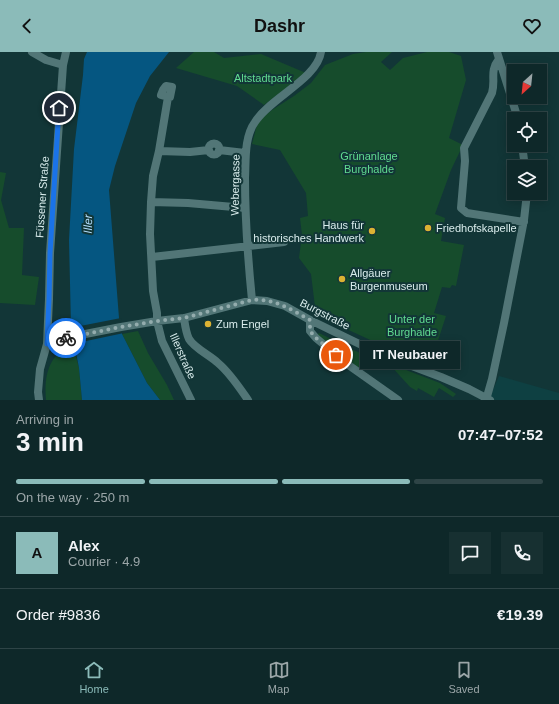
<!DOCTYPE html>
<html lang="en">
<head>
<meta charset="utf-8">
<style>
	body { margin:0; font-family:Arial,sans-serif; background:#173031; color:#f1f3f6; height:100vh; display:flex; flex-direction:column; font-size:15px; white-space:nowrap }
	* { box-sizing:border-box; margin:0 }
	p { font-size:13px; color:#9ba6a8 }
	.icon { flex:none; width:22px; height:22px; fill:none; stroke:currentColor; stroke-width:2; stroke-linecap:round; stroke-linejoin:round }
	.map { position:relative; height:348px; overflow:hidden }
	.details { display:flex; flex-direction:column; background:#0e2829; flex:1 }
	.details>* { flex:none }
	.needle { width:26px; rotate:207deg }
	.fabs { position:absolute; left:507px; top:12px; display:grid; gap:8px }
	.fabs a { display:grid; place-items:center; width:40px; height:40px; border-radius:0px; background:#0e2829; box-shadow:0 2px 10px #0003,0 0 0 1px #2e4446; font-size:20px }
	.pin { position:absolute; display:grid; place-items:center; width:34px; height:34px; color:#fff; margin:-17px; border:2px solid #fff; border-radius:50%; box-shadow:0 1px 4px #0007 }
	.courier { position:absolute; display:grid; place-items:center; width:40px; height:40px; margin:-20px; border:3px solid #1a73e8; border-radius:50%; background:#fff; color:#222; box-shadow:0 1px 5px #0007 }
	.bubble { position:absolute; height:28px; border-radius:0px; background:#0e2829; box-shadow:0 2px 10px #0003,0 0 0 1px #2e4446; font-size:13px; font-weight:800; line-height:28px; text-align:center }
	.headline em { font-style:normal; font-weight:800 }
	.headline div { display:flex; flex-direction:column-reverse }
	.headline { display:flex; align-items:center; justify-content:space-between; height:68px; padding:0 16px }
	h1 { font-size:26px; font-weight:800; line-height:30px }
	.bar { display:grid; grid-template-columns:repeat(4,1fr); gap:6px 4px; align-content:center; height:48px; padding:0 16px }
	.bar i { height:5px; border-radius:3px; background:#2e4446 }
	.bar .current { background:#8bbbb9 }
	.bar p { grid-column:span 4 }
	.line { display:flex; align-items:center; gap:10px; padding:0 16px; border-top:1px solid #2e4446 }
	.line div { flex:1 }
	.round { display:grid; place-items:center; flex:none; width:42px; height:42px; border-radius:0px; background:#173031 }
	header { display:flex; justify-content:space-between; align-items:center; height:52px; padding:0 16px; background:#8bbbb9; color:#111; font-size:18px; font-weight:800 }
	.dock { display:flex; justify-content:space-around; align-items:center; height:56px; border-top:1px solid #2e4446; background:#0e2829; font-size:11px; color:#9ba6a8 }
	.dock a { display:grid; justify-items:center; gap:2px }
	.dock .current { color:#8bbbb9 }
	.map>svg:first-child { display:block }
</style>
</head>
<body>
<header><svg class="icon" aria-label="back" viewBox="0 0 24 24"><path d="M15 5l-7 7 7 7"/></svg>Dashr<svg class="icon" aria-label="heart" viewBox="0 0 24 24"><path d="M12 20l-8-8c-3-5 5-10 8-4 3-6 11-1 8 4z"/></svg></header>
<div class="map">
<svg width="559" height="348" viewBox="0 0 559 348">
	<rect width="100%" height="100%" fill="#123637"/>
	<path fill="#0e4042" d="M499,324l60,17v7h-64l-5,-3z"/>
	<path fill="#164c2c" d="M194,0h20l10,6 37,-4 45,19 -42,32 -27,-19 -61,-18z
		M366,0h26l-11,10 9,8 13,-12 24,-6h22l12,4 5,24 -17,58 14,7 -12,25 -16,44 10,4 -4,23 23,4 -8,41 -4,-1 -2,3 -8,-1 -8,26 12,3 -16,49 -28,-15 -6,-4 -4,4 -76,-35 -5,-41 -12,-16 3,-23 -2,-17 8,-2 -2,-23 -26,-43 -28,-6 6,-23 14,-11 22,-14 17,-13 14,-18 28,-11z
		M0,120l6,1 -5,27 8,28h15l-2,47 17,2 -4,28 -35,-2z
		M138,279l10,22 19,32 7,15h-14l-13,-17 -25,-49z
		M319,281l45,22 -5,13 -42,-33z
		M73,294l6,22 3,32h-36c-2,-23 2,-47 27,-54z
		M393,313l47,18 16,11 -3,3 -14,-9 -5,9 -16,-9 -1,3 -7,-4 -19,-21z"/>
	<path fill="#055681" d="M87,0h82l-19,24 -14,27 -21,63 -6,24 10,128 3,14v2l25,49 13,17h-78l-3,-32 -8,-42 -2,-86 5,-91 9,-74 1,-16z"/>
	<path fill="#123637" d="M121,266l3,15 -52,11 -2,-16z"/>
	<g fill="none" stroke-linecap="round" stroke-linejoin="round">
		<path stroke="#527677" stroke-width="8" d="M32,0l14,8 17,5
			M497,0l21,67
			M499,7c-10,13 -3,20 -7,34l-28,55 1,13 -4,47 6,5 57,9
			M168,45l-7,-2 2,-5 3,-4 6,1 -2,10h-2l-9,54 -6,25 -2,26 -1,32 3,57 4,22v8l5,20 29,59
			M208.5 97a5.5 5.5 0 1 1 11 0a5.5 5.5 0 1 1-11 0Z
			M522,93l3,22
			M219,98l26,3
			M159,99l31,1 19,-2
			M151,150l37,1 57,5
			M152,205l132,-15
			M252,248c-4,-40 -7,-81 -7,-122 1,-18 -1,-41 10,-56 15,-24 62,-43 66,-70
			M184,266c1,7 2,15 5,21 5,9 22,17 29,24 12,10 21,24 30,37
			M310,268v11l6,7 31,26 51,36
			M47,292l23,-7 51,-10 36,-6 27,-3 68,-18 15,1 18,5 25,14 70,34 61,23 28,12 21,11
			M39,348l-1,-8 2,-23 7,-25 2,-45 1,-46 13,-188 3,-13
			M486,348l6,-21 12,-56 20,-103 3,-27"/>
	</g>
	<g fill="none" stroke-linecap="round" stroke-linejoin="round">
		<path stroke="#93acad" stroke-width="4" stroke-dasharray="0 7.2" d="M66,286l55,-11 36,-6 27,-3 68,-18c22,-2 40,10 58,20v11l6,7 20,17"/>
		<path stroke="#1a73e8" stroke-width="5" d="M59,56l-9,145 -1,46 -2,45 19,-6"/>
	</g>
	<g fill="#dcb233" stroke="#123637" stroke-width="1.5">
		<circle cx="428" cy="176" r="4"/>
		<circle cx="372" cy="179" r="4"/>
		<circle cx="342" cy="227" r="4"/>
		<circle cx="208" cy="272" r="4"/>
	</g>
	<g text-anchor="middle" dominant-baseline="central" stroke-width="4" stroke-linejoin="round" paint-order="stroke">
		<g font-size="11" fill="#61db91" stroke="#123637">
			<text x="263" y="26">Altstadtpark</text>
			<text x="369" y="104">Grünanlage<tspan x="369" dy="13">Burghalde</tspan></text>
			<text x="412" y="267">Unter der<tspan x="412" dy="13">Burghalde</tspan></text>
		</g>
		<g font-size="11" fill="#d9ecec" stroke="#123637">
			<text transform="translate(235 133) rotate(-89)">Webergasse</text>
			<text transform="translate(42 145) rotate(-86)">Füssener Straße</text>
			<text transform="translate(325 262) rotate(27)">Burgstraße</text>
			<text transform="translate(183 304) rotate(66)">Illerstraße</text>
		</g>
		<g font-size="11" fill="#d9ecec" stroke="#123637" text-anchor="start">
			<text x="364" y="173" text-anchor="end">Haus für<tspan x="364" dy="13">historisches Handwerk</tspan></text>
			<text x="436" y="176">Friedhofskapelle</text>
			<text x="350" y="221">Allgäuer<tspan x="350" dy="13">Burgenmuseum</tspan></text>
			<text x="216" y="272">Zum Engel</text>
		</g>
		<g font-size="12" font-style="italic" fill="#b3ddfc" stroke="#123637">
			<text transform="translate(88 172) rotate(-89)">Iller</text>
		</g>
	</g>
</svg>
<div class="fabs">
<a><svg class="needle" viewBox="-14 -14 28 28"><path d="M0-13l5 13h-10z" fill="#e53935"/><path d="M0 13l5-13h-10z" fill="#9ba6a8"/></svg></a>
<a><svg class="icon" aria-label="locate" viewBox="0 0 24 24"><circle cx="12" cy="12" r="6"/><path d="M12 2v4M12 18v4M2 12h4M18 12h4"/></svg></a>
<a><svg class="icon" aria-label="layers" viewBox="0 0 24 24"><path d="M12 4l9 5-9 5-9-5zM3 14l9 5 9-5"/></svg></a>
</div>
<div class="pin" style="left:336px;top:303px;background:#ea580c"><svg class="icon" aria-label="bag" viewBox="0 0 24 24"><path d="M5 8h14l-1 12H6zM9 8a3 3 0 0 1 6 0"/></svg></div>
<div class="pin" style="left:59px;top:56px;background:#1f2937"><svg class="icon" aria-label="home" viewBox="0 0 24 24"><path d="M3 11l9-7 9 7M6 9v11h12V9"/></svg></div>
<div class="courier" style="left:66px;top:286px"><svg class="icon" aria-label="bike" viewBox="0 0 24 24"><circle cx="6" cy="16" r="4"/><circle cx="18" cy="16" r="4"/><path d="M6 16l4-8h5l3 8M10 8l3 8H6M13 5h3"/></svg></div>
<div class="bubble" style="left:360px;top:289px;width:100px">IT Neubauer</div>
</div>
<section class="details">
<div class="headline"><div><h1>3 min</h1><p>Arriving in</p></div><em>07:47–07:52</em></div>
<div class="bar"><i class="current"></i><i class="current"></i><i class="current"></i><i></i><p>On the way · 250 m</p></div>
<div class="line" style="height:72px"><b class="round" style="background:#8bbbb9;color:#111">A</b><div><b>Alex</b><p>Courier · 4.9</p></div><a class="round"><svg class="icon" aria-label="chat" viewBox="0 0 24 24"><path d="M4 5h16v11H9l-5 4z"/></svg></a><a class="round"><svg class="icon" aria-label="phone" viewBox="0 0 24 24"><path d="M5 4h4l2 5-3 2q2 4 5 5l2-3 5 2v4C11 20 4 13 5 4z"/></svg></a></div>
<div class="line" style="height:52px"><div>Order #9836</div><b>€19.39</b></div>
</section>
<nav class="dock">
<a class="current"><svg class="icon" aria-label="home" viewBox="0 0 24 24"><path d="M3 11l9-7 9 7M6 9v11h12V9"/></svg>Home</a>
<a><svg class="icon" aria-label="map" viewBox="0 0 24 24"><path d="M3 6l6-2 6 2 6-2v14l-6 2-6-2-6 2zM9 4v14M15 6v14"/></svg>Map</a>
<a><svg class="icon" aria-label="saved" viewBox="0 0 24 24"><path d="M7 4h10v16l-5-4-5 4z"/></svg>Saved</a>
</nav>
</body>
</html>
